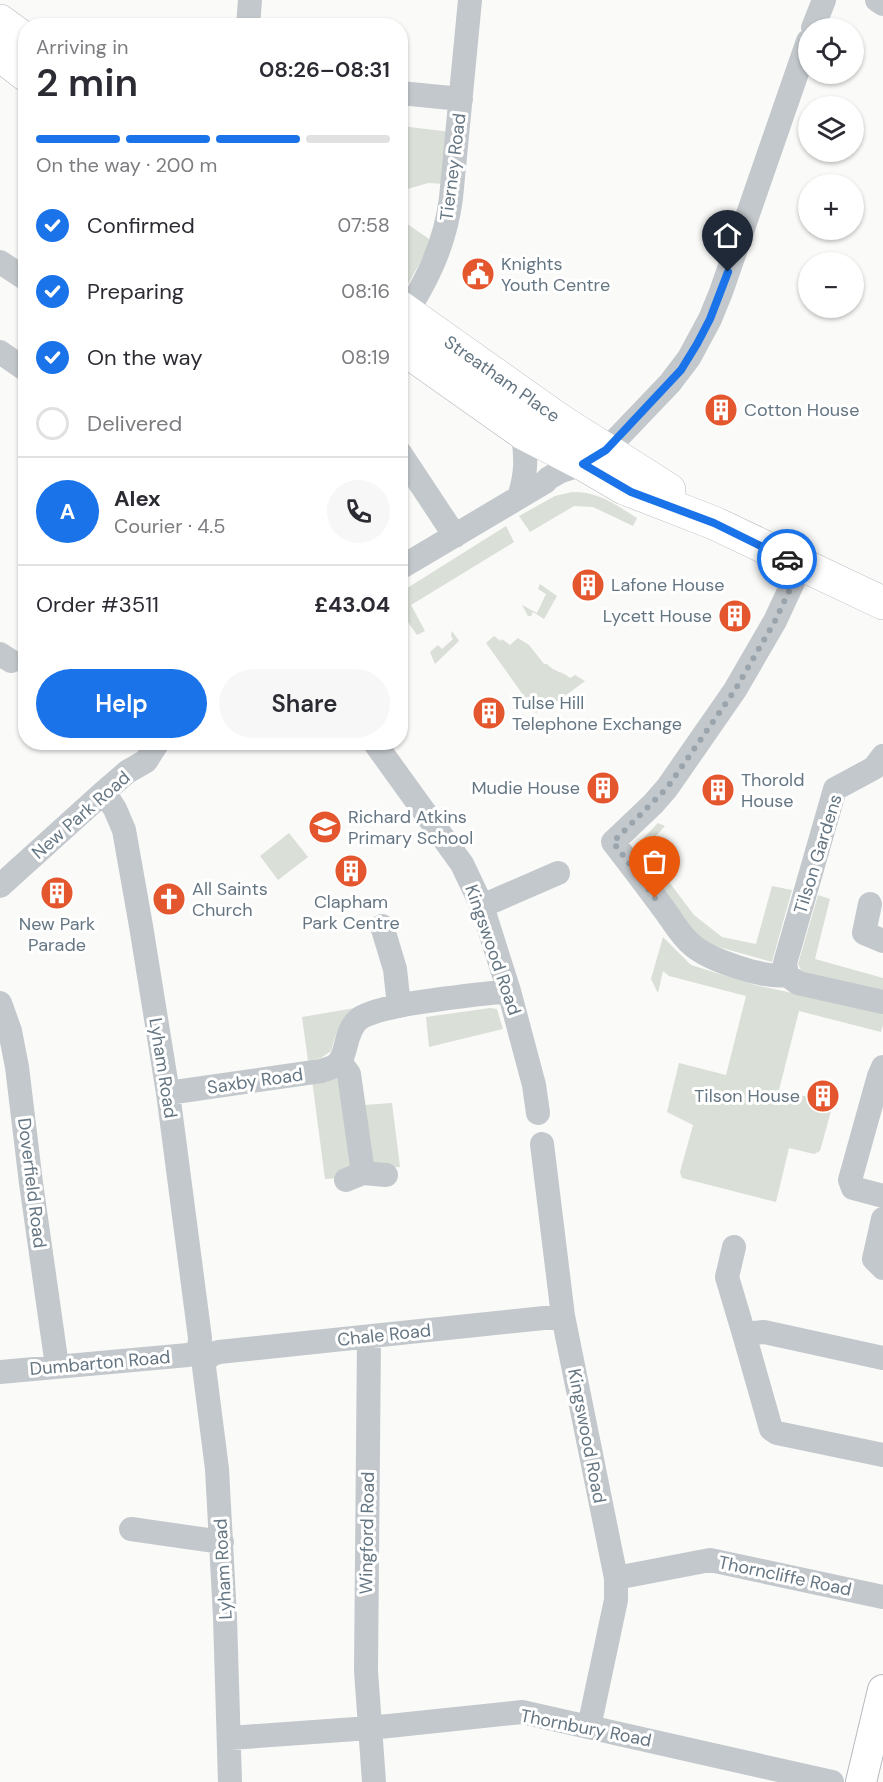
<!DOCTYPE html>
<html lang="en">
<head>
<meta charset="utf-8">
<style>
	body { margin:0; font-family:"DM Sans",sans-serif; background:#f7f7f7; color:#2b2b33; height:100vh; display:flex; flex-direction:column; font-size:22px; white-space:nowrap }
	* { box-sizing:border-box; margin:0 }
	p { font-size:20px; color:#7c7c81 }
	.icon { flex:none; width:33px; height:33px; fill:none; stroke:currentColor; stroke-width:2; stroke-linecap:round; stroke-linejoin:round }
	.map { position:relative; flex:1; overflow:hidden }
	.drawer { position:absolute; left:18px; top:18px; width:390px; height:732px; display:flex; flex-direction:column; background:#fff; border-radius:24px; box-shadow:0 2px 4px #0004 }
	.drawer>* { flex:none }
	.buttons { position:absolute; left:798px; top:18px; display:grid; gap:12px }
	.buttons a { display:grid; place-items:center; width:66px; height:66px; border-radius:50%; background:#fff; box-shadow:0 2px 4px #0004; font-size:30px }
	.pin { position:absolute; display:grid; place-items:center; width:51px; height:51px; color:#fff; margin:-62px -26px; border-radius:50% 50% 50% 0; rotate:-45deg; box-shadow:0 0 6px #0007 }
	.pin .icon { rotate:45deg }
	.courier { position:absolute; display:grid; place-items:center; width:60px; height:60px; margin:-30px; border:4px solid #1a73e8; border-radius:50%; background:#fff; color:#222; box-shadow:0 2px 8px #0007 }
	.head em { font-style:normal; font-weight:600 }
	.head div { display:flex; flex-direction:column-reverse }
	.head { display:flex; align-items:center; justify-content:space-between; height:102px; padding:0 18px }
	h1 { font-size:39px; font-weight:600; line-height:45px }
	.bar { display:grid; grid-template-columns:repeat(4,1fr); gap:9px 6px; align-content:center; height:72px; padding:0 18px }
	.bar i { height:8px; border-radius:4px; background:#e1e1e2 }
	.bar .on { background:#1a73e8 }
	.bar p { grid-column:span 4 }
	.line { display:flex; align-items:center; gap:15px; padding:0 18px; border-top:2px solid #e1e1e2 }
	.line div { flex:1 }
	.round { display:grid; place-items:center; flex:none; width:63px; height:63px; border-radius:32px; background:#f7f7f7 }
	ol { padding:0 18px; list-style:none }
	li { display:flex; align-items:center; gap:18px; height:66px }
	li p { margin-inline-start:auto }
	li .icon { padding:6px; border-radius:50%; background:#1a73e8; color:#fff; stroke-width:4 }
	li:last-child { color:#7c7c81 }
	li i { width:33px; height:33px; border:3px solid #e1e1e2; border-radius:50% }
	.action { display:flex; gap:12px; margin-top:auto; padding:12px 18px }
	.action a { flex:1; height:69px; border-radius:36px; background:#1a73e8; color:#fff; font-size:24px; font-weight:600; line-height:69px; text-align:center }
	.action a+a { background:#f7f7f7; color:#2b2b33 }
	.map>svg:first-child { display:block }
</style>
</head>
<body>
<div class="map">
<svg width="883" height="1782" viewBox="0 0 883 1782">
	<rect width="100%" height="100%" fill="#fafaf8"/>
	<path fill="#dadfd7" d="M401,126l50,6 -5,52 -18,-1 -27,8z
		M400,219l32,22 -25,45 -6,-4z
		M572,492c28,0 42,12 65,26l-4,8 -40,-19 -19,-1 -44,26 -11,-16 36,-20z
		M506,526l8,16 -103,63 14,26 -8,4 -16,-23v-20z
		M540,584l17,12 -13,23 -11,-7 -2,4h-3l-6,-11 15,8 9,-19 -8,-5z
		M452,631l7,10 -24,23 -5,-12 8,-7 4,4 11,-10 -2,-3z
		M494,636l7,5 1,-2 8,6 8,-7 11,7 15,19h3c6,8 16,7 23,14l5,-3 10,6 -27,20 -6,1 -16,11 -50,-70z
		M658,823l7,3 -21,23 50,66 28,22 34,7 16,-58 20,4 -20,72 -78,-22 -62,-90z
		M289,833l19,24 -30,23 -18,-24z
		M818,895l12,4 -15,60 68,19v17l-79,-19 -6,-12z
		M663,937l28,28 64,20 128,27v13l-2,7 -82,-21 -20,79 49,12 3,9 -11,40 -6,3 -25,-6 -13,54 -94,-24 -2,-6 13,-47 -26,-13 12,-49 47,12 20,-79 -77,-20 -6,-5 -5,22 -7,-14z
		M355,1008l-13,16 -7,13 -4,14 -10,7 -13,3 -6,-44z
		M490,1008l7,1 6,20 -74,18 -3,-30z
		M334,1077l10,5 12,80 -17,16 -14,1 -13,-99z
		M392,1103l8,64c-13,1 -20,0 -30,-8l-6,-54z"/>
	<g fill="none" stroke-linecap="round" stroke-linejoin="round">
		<defs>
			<path id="major" d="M861,1782l22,-92"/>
			<path id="highway" d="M0,21l26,19
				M0,55l26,20
				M400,307l158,112 111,71
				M400,346l123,87 60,31 41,24 90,35 169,80"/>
		</defs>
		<use href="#major" stroke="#b5babe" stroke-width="32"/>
		<use href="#highway" stroke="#b4b9bd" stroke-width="34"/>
		<path stroke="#c3c8cc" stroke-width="24" d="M877,0l6,4
			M248,26l2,-26
			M813,28l11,-28
			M400,93l61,6
			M0,262l26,17
			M400,322c26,-38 45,-77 51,-124l19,-198
			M0,352l26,18
			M400,453l55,83
			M519,497c8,-25 7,-38 4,-64
			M801,565l-26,56 -40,69 -68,98 -14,16 -40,38c18,23 36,47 53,70 8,11 15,24 26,33 17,15 73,34 95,30l11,8 85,19
			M400,568l145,-86 4,-4 12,-7 22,-7 23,-14 64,-67 19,-25 21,-39 11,-27 87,-251
			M0,654l11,7
			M374,742l88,122 20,42 27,85 25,94 4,28
			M0,886l104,-94 23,-20 19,-11 12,-19
			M870,904l-6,29 19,8
			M482,906l76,-33
			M382,926l13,43 4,37
			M787,975l-2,-12 50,-174 39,-21 9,-12
			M0,1003l10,28 7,36 14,116 26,183
			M340,1062l9,12 14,99
			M883,1067l-4,9 -29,104 3,8 30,8
			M168,1093l153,-22c5,-2 12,-3 16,-7 11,-9 7,-33 22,-45 21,-16 119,-24 150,-28
			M542,1144l21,172 53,262v22l-27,127
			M346,1180l17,-7 23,2
			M883,1219l-9,40 9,9
			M734,1247l-7,30 17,57
			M369,1337l-3,334 8,111
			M883,1358l-119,-26 -20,2 27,95 6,4 106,22
			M0,1372l188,-17c9,-1 12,-8 12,-17l-32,-245 -27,-167 -17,-96 -9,-21 -11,-17
			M131,1529l91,13
			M616,1578l94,-18 173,37
			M230,1738l140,-10 152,-16 310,70
			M230,1782l-5,-165 -8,-148 -13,-102c1,-9 7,-13 15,-15l344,-36"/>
		<use href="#major" stroke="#fff" stroke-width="30"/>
		<use href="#highway" stroke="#fff" stroke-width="33"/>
	</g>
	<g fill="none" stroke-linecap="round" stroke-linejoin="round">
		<path stroke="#99a4ac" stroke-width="6" stroke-dasharray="0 10.8" d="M655,898l-42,-56 54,-54 68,-98 40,-69 26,-55 -14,-7"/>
		<path stroke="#1a73e8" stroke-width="8" d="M728,272l-18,47 -13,25 -16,26 -75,80 -23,14 48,28 83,31 73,36"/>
	</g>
	<defs>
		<symbol id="civic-disc" viewBox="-11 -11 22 22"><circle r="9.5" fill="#e4572e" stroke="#fff"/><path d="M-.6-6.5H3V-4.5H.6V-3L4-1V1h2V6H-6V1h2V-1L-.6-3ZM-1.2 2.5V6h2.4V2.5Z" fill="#fff"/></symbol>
		<symbol id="building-disc" viewBox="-11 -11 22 22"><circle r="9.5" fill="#e4572e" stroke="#fff"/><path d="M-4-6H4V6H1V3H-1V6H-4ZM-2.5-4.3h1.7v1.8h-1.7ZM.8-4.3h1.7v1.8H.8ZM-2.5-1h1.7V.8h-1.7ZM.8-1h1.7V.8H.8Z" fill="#fff"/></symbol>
		<symbol id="school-disc" viewBox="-11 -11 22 22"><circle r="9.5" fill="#e4572e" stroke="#fff"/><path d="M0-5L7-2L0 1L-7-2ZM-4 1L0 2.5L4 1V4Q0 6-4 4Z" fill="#fff"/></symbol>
		<symbol id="church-disc" viewBox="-11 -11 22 22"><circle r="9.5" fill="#e4572e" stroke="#fff"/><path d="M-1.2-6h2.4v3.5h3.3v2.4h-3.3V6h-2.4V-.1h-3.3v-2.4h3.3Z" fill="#fff"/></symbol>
	</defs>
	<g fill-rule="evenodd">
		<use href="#civic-disc" x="459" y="255" width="38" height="38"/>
		<use href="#building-disc" x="702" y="391" width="38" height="38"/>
		<use href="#building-disc" x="569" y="566" width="38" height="38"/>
		<use href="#building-disc" x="716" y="597" width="38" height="38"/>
		<use href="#building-disc" x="470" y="694" width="38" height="38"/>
		<use href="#building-disc" x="584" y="769" width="38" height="38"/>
		<use href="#building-disc" x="699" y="771" width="38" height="38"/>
		<use href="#school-disc" x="306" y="808" width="38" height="38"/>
		<use href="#building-disc" x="332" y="852" width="38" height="38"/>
		<use href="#building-disc" x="38" y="874" width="38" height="38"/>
		<use href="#church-disc" x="150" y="880" width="38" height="38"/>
		<use href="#building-disc" x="804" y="1077" width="38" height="38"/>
	</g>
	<g text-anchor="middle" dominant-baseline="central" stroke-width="6" stroke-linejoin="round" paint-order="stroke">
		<g font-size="18" fill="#657683" stroke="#fff">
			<text transform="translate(453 167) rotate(-83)">Tierney Road</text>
			<text transform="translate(502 379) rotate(35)">Streatham Place</text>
			<text transform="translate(81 815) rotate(-41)">New Park Road</text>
			<text transform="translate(818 854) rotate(-73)">Tilson Gardens</text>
			<text transform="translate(493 950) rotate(71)">Kingswood Road</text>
			<text transform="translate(163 1068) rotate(81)">Lyham Road</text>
			<text transform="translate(255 1081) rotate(-8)">Saxby Road</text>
			<text transform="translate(32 1183) rotate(83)">Doverfield Road</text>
			<text transform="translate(384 1335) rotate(-6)">Chale Road</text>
			<text transform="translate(100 1363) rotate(-5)">Dumbarton Road</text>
			<text transform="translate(587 1436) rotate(79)">Kingswood Road</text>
			<text transform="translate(367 1533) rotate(-89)">Wingford Road</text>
			<text transform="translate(223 1569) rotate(-93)">Lyham Road</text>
			<text transform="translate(785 1576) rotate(12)">Thorncliffe Road</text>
			<text transform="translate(586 1728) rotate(11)">Thornbury Road</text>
		</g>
		<g font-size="18" fill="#657683" stroke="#fff" text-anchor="start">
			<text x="501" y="264">Knights<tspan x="501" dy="21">Youth Centre</tspan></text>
			<text x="744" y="410">Cotton House</text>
			<text x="611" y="585">Lafone House</text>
			<text x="712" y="616" text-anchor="end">Lycett House</text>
			<text x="512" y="703">Tulse Hill<tspan x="512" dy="21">Telephone Exchange</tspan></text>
			<text x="741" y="780">Thorold<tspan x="741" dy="21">House</tspan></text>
			<text x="580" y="788" text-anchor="end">Mudie House</text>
			<text x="348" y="817">Richard Atkins<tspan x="348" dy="21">Primary School</tspan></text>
			<text x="192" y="889">All Saints<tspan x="192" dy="21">Church</tspan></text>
			<text x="351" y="902" text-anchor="middle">Clapham<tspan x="351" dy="21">Park Centre</tspan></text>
			<text x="57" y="924" text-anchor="middle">New Park<tspan x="57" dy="21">Parade</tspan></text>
			<text x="800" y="1096" text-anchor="end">Tilson House</text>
		</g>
	</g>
</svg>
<div class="buttons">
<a><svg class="icon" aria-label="locate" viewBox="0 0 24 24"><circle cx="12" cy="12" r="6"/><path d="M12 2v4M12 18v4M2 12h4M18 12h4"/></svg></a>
<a><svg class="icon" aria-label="layers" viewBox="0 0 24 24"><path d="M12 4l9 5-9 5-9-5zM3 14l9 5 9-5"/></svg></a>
<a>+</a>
<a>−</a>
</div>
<div class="pin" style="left:655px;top:898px;background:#ea580c"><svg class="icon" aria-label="bag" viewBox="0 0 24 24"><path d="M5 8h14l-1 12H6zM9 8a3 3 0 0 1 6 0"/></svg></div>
<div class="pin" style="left:728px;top:272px;background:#1f2937"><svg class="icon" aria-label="home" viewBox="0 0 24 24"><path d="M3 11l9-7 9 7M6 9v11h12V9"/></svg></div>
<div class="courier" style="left:787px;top:559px"><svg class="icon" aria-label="car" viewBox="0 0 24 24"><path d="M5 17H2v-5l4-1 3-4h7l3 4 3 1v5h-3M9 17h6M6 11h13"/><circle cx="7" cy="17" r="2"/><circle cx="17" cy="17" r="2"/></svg></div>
<section class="drawer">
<div class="head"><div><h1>2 min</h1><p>Arriving in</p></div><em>08:26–08:31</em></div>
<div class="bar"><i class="on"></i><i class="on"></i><i class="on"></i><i></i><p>On the way · 200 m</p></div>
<ol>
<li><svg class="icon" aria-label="check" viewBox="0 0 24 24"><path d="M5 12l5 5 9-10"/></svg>Confirmed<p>07:58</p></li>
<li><svg class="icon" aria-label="check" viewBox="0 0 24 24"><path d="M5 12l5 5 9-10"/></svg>Preparing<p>08:16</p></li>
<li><svg class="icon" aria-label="check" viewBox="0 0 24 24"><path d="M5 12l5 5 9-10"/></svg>On the way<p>08:19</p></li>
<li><i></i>Delivered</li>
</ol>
<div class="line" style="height:108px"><b class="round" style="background:#1a73e8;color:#fff">A</b><div><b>Alex</b><p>Courier · 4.5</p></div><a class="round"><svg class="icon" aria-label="phone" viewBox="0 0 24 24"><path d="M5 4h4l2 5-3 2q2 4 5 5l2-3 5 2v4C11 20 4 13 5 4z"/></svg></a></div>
<div class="line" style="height:78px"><div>Order #3511</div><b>£43.04</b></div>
<div class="action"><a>Help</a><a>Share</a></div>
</section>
</div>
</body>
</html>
